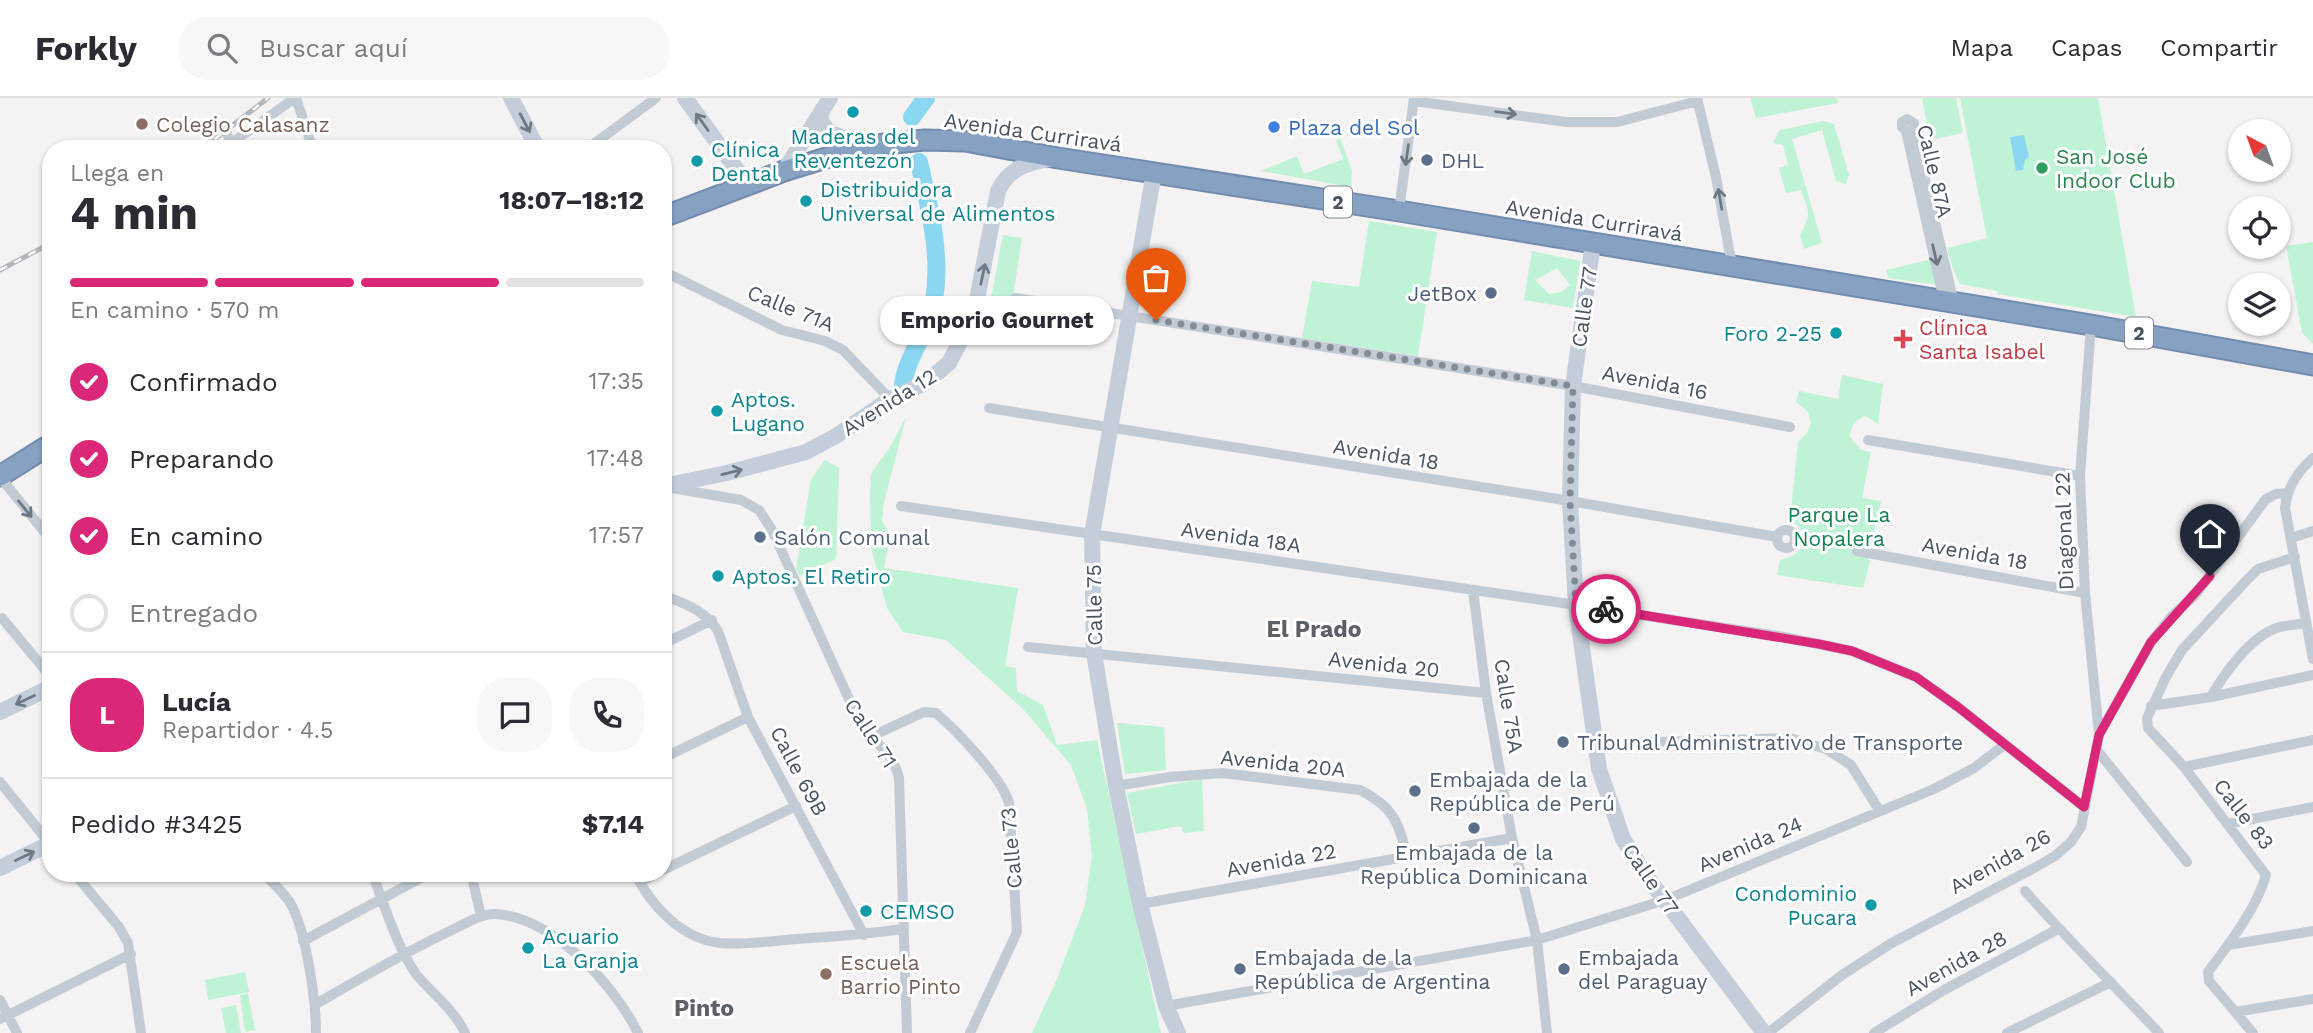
<!DOCTYPE html>
<html lang="es">
<head>
<meta charset="utf-8">
<style>
	body { margin:0; font-family:"Work Sans",sans-serif; background:#f7f7f7; color:#2b2b33; height:100vh; display:flex; flex-direction:column; font-size:26px; white-space:nowrap }
	* { box-sizing:border-box; margin:0 }
	p { font-size:23px; color:#7c7c81 }
	.icon { flex:none; width:38px; height:38px; fill:none; stroke:currentColor; stroke-width:2; stroke-linecap:round; stroke-linejoin:round }
	.map { position:relative; flex:1; overflow:hidden }
	.sheet { position:absolute; left:42px; top:42px; width:630px; height:742px; display:flex; flex-direction:column; background:#fff; border-radius:28px; box-shadow:0 2px 5px #0004 }
	.sheet>* { flex:none }
	.needle { width:46px; rotate:319deg }
	.tools { position:absolute; left:2228px; top:21px; display:grid; gap:14px }
	.tools a { display:grid; place-items:center; width:63px; height:63px; border-radius:50%; background:#fff; box-shadow:0 2px 5px #0004; font-size:35px }
	.pin { position:absolute; display:grid; place-items:center; width:60px; height:60px; color:#fff; margin:-72px -30px; border-radius:50% 50% 50% 0; rotate:-45deg; box-shadow:0 0 7px #0007 }
	.pin .icon { rotate:45deg }
	.courier { position:absolute; display:grid; place-items:center; width:70px; height:70px; margin:-35px; border:5px solid #db2777; border-radius:50%; background:#fff; color:#222; box-shadow:0 2px 9px #0007 }
	.bubble { position:absolute; height:49px; border-radius:24px; background:#fff; box-shadow:0 2px 5px #0004; font-size:23px; font-weight:700; line-height:49px; text-align:center }
	.summary em { font-style:normal; font-weight:700 }
	.summary div { display:flex; flex-direction:column-reverse }
	.summary { display:flex; align-items:center; justify-content:space-between; height:119px; padding:0 28px }
	h1 { font-size:46px; font-weight:700; line-height:52px }
	.bar { display:grid; grid-template-columns:repeat(4,1fr); gap:10px 7px; align-content:center; height:84px; padding:0 28px }
	.bar i { height:9px; border-radius:5px; background:#e1e1e2 }
	.bar .selected { background:#db2777 }
	.bar p { grid-column:span 4 }
	.line { display:flex; align-items:center; gap:18px; padding:0 28px; border-top:2px solid #e1e1e2 }
	.line div { flex:1 }
	.round { display:grid; place-items:center; flex:none; width:74px; height:74px; border-radius:28px; background:#f7f7f7 }
	ol { padding:0 28px; list-style:none }
	li { display:flex; align-items:center; gap:21px; height:77px }
	li p { margin-inline-start:auto }
	li .icon { padding:7px; border-radius:50%; background:#db2777; color:#fff; stroke-width:4 }
	li:last-child { color:#7c7c81 }
	li i { width:38px; height:38px; border:4px solid #e1e1e2; border-radius:50% }
	header { display:flex; align-items:center; gap:42px; box-sizing:border-box; height:98px; padding:0 35px; background:#fff; border-bottom:2px solid #e1e1e2 }
	header strong { font-size:33px }
	nav { display:flex; gap:38px; margin-inline-start:auto; font-size:24px }
	.search { width:490px; height:63px; background:#f7f7f7; display:flex; align-items:center; gap:18px; box-sizing:border-box; padding:0 24px; border-radius:28px; color:#7c7c81; font-size:26px }
	.map>svg:first-child { display:block }
</style>
</head>
<body>
<header>
<strong>Forkly</strong>
<div class="search"><svg class="icon" aria-label="search" viewBox="0 0 24 24"><circle cx="10" cy="10" r="6"/><path d="M15 15l6 6"/></svg>Buscar aquí</div>
<nav><a>Mapa</a><a>Capas</a><a>Compartir</a></nav>
</header>
<div class="map">
<svg width="2313" height="935" viewBox="0 0 2313 935">
	<rect width="100%" height="100%" fill="#f4f2f2"/>
	<path fill="#bff3d5" fill-rule="evenodd" d="M1750,0h87l1,5 -82,15z
		M1922,0h34l7,35 -33,7z
		M1960,0h138l38,219 -139,-23v-3l-37,-7 -7,-15 -6,-21 40,-10z
		M1823,23l11,3 15,51 -3,9 -10,-3 -14,-51 -30,9 30,104 -18,6 -4,-14c12,-22 9,-23 1,-45l-15,3 -7,-25 9,-3 -5,-20 -10,-2 7,-13z
		M1340,40l12,33 -1,16 -90,-16 36,-15 7,18 39,-15 -7,-19z
		M1369,123l68,11 -19,124 -116,-18 10,-57 47,6z
		M1003,137l19,3 -13,84 -22,-2z
		M2313,144v102l-11,-11 -16,-87z
		M1532,153l48,10 -7,47 -49,-8zM1557,170l13,17 -9,7 -12,2 -14,-14z
		M1932,161l6,26 -50,-7 -2,-8z
		M1842,277l41,9 -5,40 -12,-8c-11,4 -15,9 -16,21l11,13 10,2 -9,46 19,3 -9,40 -6,14 4,7 -7,26 -86,-13 3,-15c24,-5 35,-24 10,-40l8,-78 10,-10 3,-10 -3,-10 -12,-10 3,-11 39,8z
		M906,319l-22,85 -2,19 8,14 -6,33 134,20 -13,78 11,2 1,23 26,14 14,40 40,-5 64,293h-129l25,-54 28,-74 7,-49 -5,-47 -16,-44 -49,-57 -76,-68 -43,-8 -16,-24 -16,-61 -1,-52 1,-21 19,-27z
		M825,362l14,8 -3,91 -36,17 -4,-7 15,-90z
		M1117,625l47,4 2,43 -41,4z
		M1202,681l2,52 -20,2 -3,-7 -45,8 -9,-41z
		M245,874l4,20 -41,8 -3,-20z
		M248,895l7,37 -10,2 -5,-37z
		M236,907l5,28h-15l-5,-25z"/>
	<path fill="#8ad7f2" d="M2024,37l5,22 -4,3 -2,10 -7,1 -6,-34z"/>
	<g fill="none" stroke-linecap="round" stroke-linejoin="round">
		<path stroke="#8ad7f2" stroke-width="18" d="M912,19l14,-19
			M903,288c2,-27 26,-55 31,-86 8,-45 -5,-94 -15,-138"/>
		<defs>
			<path id="highway" d="M663,119l121,-46 81,-25 60,-6 40,1 93,17 341,53 692,114 222,40
				M0,378l51,-32"/>
		</defs>
		<use href="#highway" stroke="#728caf" stroke-width="23"/>
		<path stroke="#c2cbd4" stroke-width="10" d="M296,0l17,51
			M1697,0l19,79 16,89
			M1414,3l152,21h51l81,-21
			M226,33l7,18
			M223,51l72,-51
			M587,51l69,-51
			M1399,113l15,-113
			M663,173l119,59 43,11 18,9 47,49
			M1015,200l558,88 217,41
			M1944,203l-38,-170 -4,-4v-5l5,-3 7,4 -1,6 41,174
			M2091,227l-11,151 5,117 14,141
			M989,310l581,93 207,36
			M1868,342l212,36
			M2313,360c-15,13 -26,30 -28,50l28,151
			M0,379l51,63
			M672,390l69,12 18,10 13,20 87,191c14,20 35,33 40,57l8,255
			M901,408l675,99 208,32 68,14 64,26 42,30 126,100
			M1777 441a9 9 0 1 1 18 0a9 9 0 1 1-18 0Z
			M2291,440l22,-7
			M1857,453l228,42
			M1473,492l13,103 26,145 25,102 10,93
			M663,497c22,9 42,15 55,36l30,86 116,218
			M0,521l2,-1 49,59
			M663,546l49,-24
			M1028,549l458,46
			M2211,599c12,-22 38,-58 63,-68 9,-4 22,-4 32,-6
			M2151,608l60,-9 102,-22
			M870,639l54,-25 12,1c21,18 66,65 73,90l8,129 -47,101
			M1596,646l194,-6 36,11 25,16 28,45
			M2096,651l91,113
			M663,660l85,-41
			M2184,669l129,-27
			M0,684l51,63
			M1116,688l54,-9 52,-4 138,17c34,17 39,33 47,67
			M2227,726l86,-17
			M663,772l133,-64
			M74,775l45,54 9,16 13,90
			M263,775c9,9 19,18 26,28 17,26 27,100 27,132
			M372,775c13,33 24,72 44,101 16,20 38,35 49,59
			M471,775l10,43
			M635,775c16,33 47,66 85,70 25,2 51,-2 76,-4 36,-2 71,-5 107,-10
			M640,784l17,-9
			M2025,793c43,49 89,94 134,142
			M1140,806l372,-66
			M303,843l127,-68
			M2228,847l85,-14
			M0,902l17,33
			M316,906c45,-26 89,-52 136,-74 13,-6 29,-17 44,-16 58,4 118,71 142,119
			M1166,908l371,-66 128,-40 269,-111 40,-21 30,-23
			M2235,914l78,-13
			M0,921l131,-65
			M1768,935l74,-58 48,-31 146,-77 19,-11 16,-14 10,-15 18,-92 52,-93 21,-26 24,-22 70,-95 10,-5 10,-1
			M1874,935l70,-43 114,-61
			M2007,935l104,-51
			M2253,935l-44,-52 -1,-9c20,-27 49,-64 58,-97l-82,-108 -36,-39 -1,-10 19,-41 16,-27 62,-67 14,-14 37,-12"/>
		<path stroke="#c4cedb" stroke-width="16" d="M511,0l27,51
			M685,0l63,87
			M822,12l-2,9 8,13 37,14
			M784,73l46,-73
			M1154,74l-62,363 2,118 22,133 24,118 26,102 12,27
			M1593,145l-20,143 -3,115 6,104 23,164 24,70 22,35 119,159
			M663,388l64,-13 79,-21 30,-16 54,-37 35,-16 24,-20 25,-48 24,-124c10,-22 29,-28 51,-32
			M0,614l51,-25
			M0,770l51,-25"/>
		<use href="#highway" stroke="#87a1c3" stroke-width="19"/>
		<defs>
			<path id="rail" d="M202,51l66,-51
				M0,172l51,-27"/>
		</defs>
		<use href="#rail" stroke="#b3b6bc" stroke-width="5"/>
		<use href="#rail" stroke="#fff" stroke-width="2.5" stroke-dasharray="8" stroke-linecap="butt"/>
	</g>
	<defs><path id="oneway-shaft" d="M-6 0H5M1.5-3L5.5 0L1.5 3" fill="none" stroke-width="1.6" stroke-linecap="round" stroke-linejoin="round" transform="scale(1.75)"/></defs>
	<g stroke="#6d7884">
		<use href="#oneway-shaft" transform="translate(1506 15) rotate(8)"/>
		<use href="#oneway-shaft" transform="translate(1407 57) rotate(98)"/>
		<use href="#oneway-shaft" transform="translate(1720 101) rotate(-100)"/>
		<use href="#oneway-shaft" transform="translate(1935 157) rotate(77)"/>
		<use href="#oneway-shaft" transform="translate(25 411) rotate(51)"/>
	</g>
	<g stroke="#6d7986">
		<use href="#oneway-shaft" transform="translate(702 24) rotate(-126)"/>
		<use href="#oneway-shaft" transform="translate(525 25) rotate(62)"/>
		<use href="#oneway-shaft" transform="translate(983 176) rotate(-78)"/>
		<use href="#oneway-shaft" transform="translate(732 374) rotate(-14)"/>
		<use href="#oneway-shaft" transform="translate(25 602) rotate(154)"/>
		<use href="#oneway-shaft" transform="translate(25 758) rotate(-26)"/>
	</g>
	<g fill="none" stroke-linecap="round" stroke-linejoin="round">
		<path stroke="#848b94" stroke-width="7" stroke-dasharray="0 12.6" d="M1156,222l417,66 -3,115 6,104 30,4"/>
		<path stroke="#db2777" stroke-width="9" d="M1606,511l213,35 33,7 64,26 42,30 126,100 15,-72 52,-93 59,-66"/>
	</g>
	<g fill="#0f9aa8" stroke="#fff" stroke-width="2.5">
		<circle cx="853" cy="14" r="7"/>
		<circle cx="697" cy="63" r="7"/>
		<circle cx="806" cy="103" r="7"/>
		<circle cx="1836" cy="235" r="7"/>
		<circle cx="717" cy="313" r="7"/>
		<circle cx="718" cy="478" r="7"/>
		<circle cx="1871" cy="807" r="7"/>
		<circle cx="866" cy="813" r="7"/>
		<circle cx="528" cy="850" r="7"/>
	</g>
	<g fill="#8d6e63" stroke="#fff" stroke-width="2.5">
		<circle cx="142" cy="26" r="7"/>
		<circle cx="826" cy="876" r="7"/>
	</g>
	<circle fill="#3f7fe0" stroke="#fff" stroke-width="2.5" cx="1274" cy="29" r="7"/>
	<g fill="#5c6f8a" stroke="#fff" stroke-width="2.5">
		<circle cx="1427" cy="62" r="7"/>
		<circle cx="1491" cy="195" r="7"/>
		<circle cx="760" cy="439" r="7"/>
		<circle cx="1563" cy="644" r="7"/>
		<circle cx="1415" cy="693" r="7"/>
		<circle cx="1474" cy="730" r="7"/>
		<circle cx="1240" cy="871" r="7"/>
		<circle cx="1564" cy="871" r="7"/>
	</g>
	<circle fill="#2e9e5b" stroke="#fff" stroke-width="2.5" cx="2042" cy="70" r="7"/>
	<path fill="#e0444e" stroke="#fff" stroke-width="2.5" d="M1899.5 230.5h7v7h7v7h-7v7h-7v-7h-7v-7h7z"/>
	<g text-anchor="middle" dominant-baseline="central" stroke-width="6" stroke-linejoin="round" paint-order="stroke">
		<g fill="#fff" stroke="#7f8790" stroke-width="2">
			<rect x="1324" y="88.5" width="28" height="31" rx="5"/>
			<rect x="2125" y="219.5" width="28" height="31" rx="5"/>
		</g>
		<g font-size="19" font-weight="bold" fill="#485461">
			<text x="1338" y="104">2</text>
			<text x="2139" y="235">2</text>
		</g>
		<g font-size="21" fill="#785e54" stroke="#fff" text-anchor="start">
			<text x="156" y="26">Colegio Calasanz</text>
			<text x="840" y="864">Escuela<tspan x="840" dy="24">Barrio Pinto</tspan></text>
		</g>
		<g font-size="21" fill="#366cbe" stroke="#fff" text-anchor="start">
			<text x="1288" y="29">Plaza del Sol</text>
		</g>
		<g font-size="21" fill="#485461" stroke="#fff">
			<text transform="translate(1033 34) rotate(8)">Avenida Curriravá</text>
			<text transform="translate(1935 73) rotate(77)">Calle 87A</text>
			<text transform="translate(1594 122) rotate(9)">Avenida Curriravá</text>
			<text transform="translate(1584 209) rotate(-82)">Calle 77</text>
			<text transform="translate(791 210) rotate(22)">Calle 71A</text>
			<text transform="translate(1655 284) rotate(11)">Avenida 16</text>
			<text transform="translate(889 304) rotate(-32)">Avenida 12</text>
			<text transform="translate(1386 356) rotate(9)">Avenida 18</text>
			<text transform="translate(2064 433) rotate(-92)">Diagonal 22</text>
			<text transform="translate(1241 439) rotate(8)">Avenida 18A</text>
			<text transform="translate(1975 455) rotate(10)">Avenida 18</text>
			<text transform="translate(1094 507) rotate(-91)">Calle 75</text>
			<text transform="translate(1384 566) rotate(6)">Avenida 20</text>
			<text transform="translate(1509 608) rotate(81)">Calle 75A</text>
			<text transform="translate(871 635) rotate(57)">Calle 71</text>
			<text transform="translate(1283 665) rotate(6)">Avenida 20A</text>
			<text transform="translate(799 673) rotate(62)">Calle 69B</text>
			<text transform="translate(2244 716) rotate(52)">Calle 83</text>
			<text transform="translate(1750 746) rotate(-23)">Avenida 24</text>
			<text transform="translate(1011 750) rotate(-95)">Calle 73</text>
			<text transform="translate(1281 762) rotate(-10)">Avenida 22</text>
			<text transform="translate(2000 763) rotate(-29)">Avenida 26</text>
			<text transform="translate(1651 781) rotate(55)">Calle 77</text>
			<text transform="translate(1956 865) rotate(-29)">Avenida 28</text>
		</g>
		<g font-size="21" fill="#0d838f" stroke="#fff" text-anchor="start">
			<text x="853" y="38" text-anchor="middle">Maderas del<tspan x="853" dy="24">Reventezón</tspan></text>
			<text x="711" y="51">Clínica<tspan x="711" dy="24">Dental</tspan></text>
			<text x="820" y="91">Distribuidora<tspan x="820" dy="24">Universal de Alimentos</tspan></text>
			<text x="1822" y="235" text-anchor="end">Foro 2-25</text>
			<text x="731" y="301">Aptos.<tspan x="731" dy="24">Lugano</tspan></text>
			<text x="732" y="478">Aptos. El Retiro</text>
			<text x="1857" y="795" text-anchor="end">Condominio<tspan x="1857" dy="24">Pucara</tspan></text>
			<text x="880" y="813">CEMSO</text>
			<text x="542" y="838">Acuario<tspan x="542" dy="24">La Granja</tspan></text>
		</g>
		<g font-size="21" fill="#27864d" stroke="#fff" text-anchor="start">
			<text x="2056" y="58">San José<tspan x="2056" dy="24">Indoor Club</tspan></text>
		</g>
		<g font-size="21" fill="#4e5e75" stroke="#fff" text-anchor="start">
			<text x="1441" y="62">DHL</text>
			<text x="1477" y="195" text-anchor="end">JetBox</text>
			<text x="774" y="439">Salón Comunal</text>
			<text x="1577" y="644">Tribunal Administrativo de Transporte</text>
			<text x="1429" y="681">Embajada de la<tspan x="1429" dy="24">República de Perú</tspan></text>
			<text x="1474" y="754" text-anchor="middle">Embajada de la<tspan x="1474" dy="24">República Dominicana</tspan></text>
			<text x="1254" y="859">Embajada de la<tspan x="1254" dy="24">República de Argentina</tspan></text>
			<text x="1578" y="859">Embajada<tspan x="1578" dy="24">del Paraguay</tspan></text>
		</g>
		<g font-size="21" fill="#be3a42" stroke="#fff" text-anchor="start">
			<text x="1919" y="229">Clínica<tspan x="1919" dy="24">Santa Isabel</tspan></text>
		</g>
		<g font-size="21" fill="#128350" stroke="#fff">
			<text x="1839" y="416">Parque La<tspan x="1839" dy="24">Nopalera</tspan></text>
		</g>
		<g font-size="23" font-weight="bold" fill="#5d6167" stroke="#fff">
			<text x="1314" y="531">El Prado</text>
			<text x="704" y="910">Pinto</text>
		</g>
	</g>
</svg>
<div class="tools">
<a><svg class="needle" viewBox="-14 -14 28 28"><path d="M0-13l5 13h-10z" fill="#e53935"/><path d="M0 13l5-13h-10z" fill="#7c7c81"/></svg></a>
<a><svg class="icon" aria-label="locate" viewBox="0 0 24 24"><circle cx="12" cy="12" r="6"/><path d="M12 2v4M12 18v4M2 12h4M18 12h4"/></svg></a>
<a><svg class="icon" aria-label="layers" viewBox="0 0 24 24"><path d="M12 4l9 5-9 5-9-5zM3 14l9 5 9-5"/></svg></a>
</div>
<div class="pin" style="left:1156px;top:222px;background:#ea580c"><svg class="icon" aria-label="bag" viewBox="0 0 24 24"><path d="M5 8h14l-1 12H6zM9 8a3 3 0 0 1 6 0"/></svg></div>
<div class="pin" style="left:2210px;top:478px;background:#1f2937"><svg class="icon" aria-label="home" viewBox="0 0 24 24"><path d="M3 11l9-7 9 7M6 9v11h12V9"/></svg></div>
<div class="courier" style="left:1606px;top:511px"><svg class="icon" aria-label="bike" viewBox="0 0 24 24"><circle cx="6" cy="16" r="4"/><circle cx="18" cy="16" r="4"/><path d="M6 16l4-8h5l3 8M10 8l3 8H6M13 5h3"/></svg></div>
<div class="bubble" style="left:880px;top:198px;width:234px">Emporio Gournet</div>
<section class="sheet">
<div class="summary"><div><h1>4 min</h1><p>Llega en</p></div><em>18:07–18:12</em></div>
<div class="bar"><i class="selected"></i><i class="selected"></i><i class="selected"></i><i></i><p>En camino · 570 m</p></div>
<ol>
<li><svg class="icon" aria-label="check" viewBox="0 0 24 24"><path d="M5 12l5 5 9-10"/></svg>Confirmado<p>17:35</p></li>
<li><svg class="icon" aria-label="check" viewBox="0 0 24 24"><path d="M5 12l5 5 9-10"/></svg>Preparando<p>17:48</p></li>
<li><svg class="icon" aria-label="check" viewBox="0 0 24 24"><path d="M5 12l5 5 9-10"/></svg>En camino<p>17:57</p></li>
<li><i></i>Entregado</li>
</ol>
<div class="line" style="height:126px"><b class="round" style="background:#db2777;color:#fff">L</b><div><b>Lucía</b><p>Repartidor · 4.5</p></div><a class="round"><svg class="icon" aria-label="chat" viewBox="0 0 24 24"><path d="M4 5h16v11H9l-5 4z"/></svg></a><a class="round"><svg class="icon" aria-label="phone" viewBox="0 0 24 24"><path d="M5 4h4l2 5-3 2q2 4 5 5l2-3 5 2v4C11 20 4 13 5 4z"/></svg></a></div>
<div class="line" style="height:91px"><div>Pedido #3425</div><b>$7.14</b></div>
</section>
</div>
</body>
</html>
